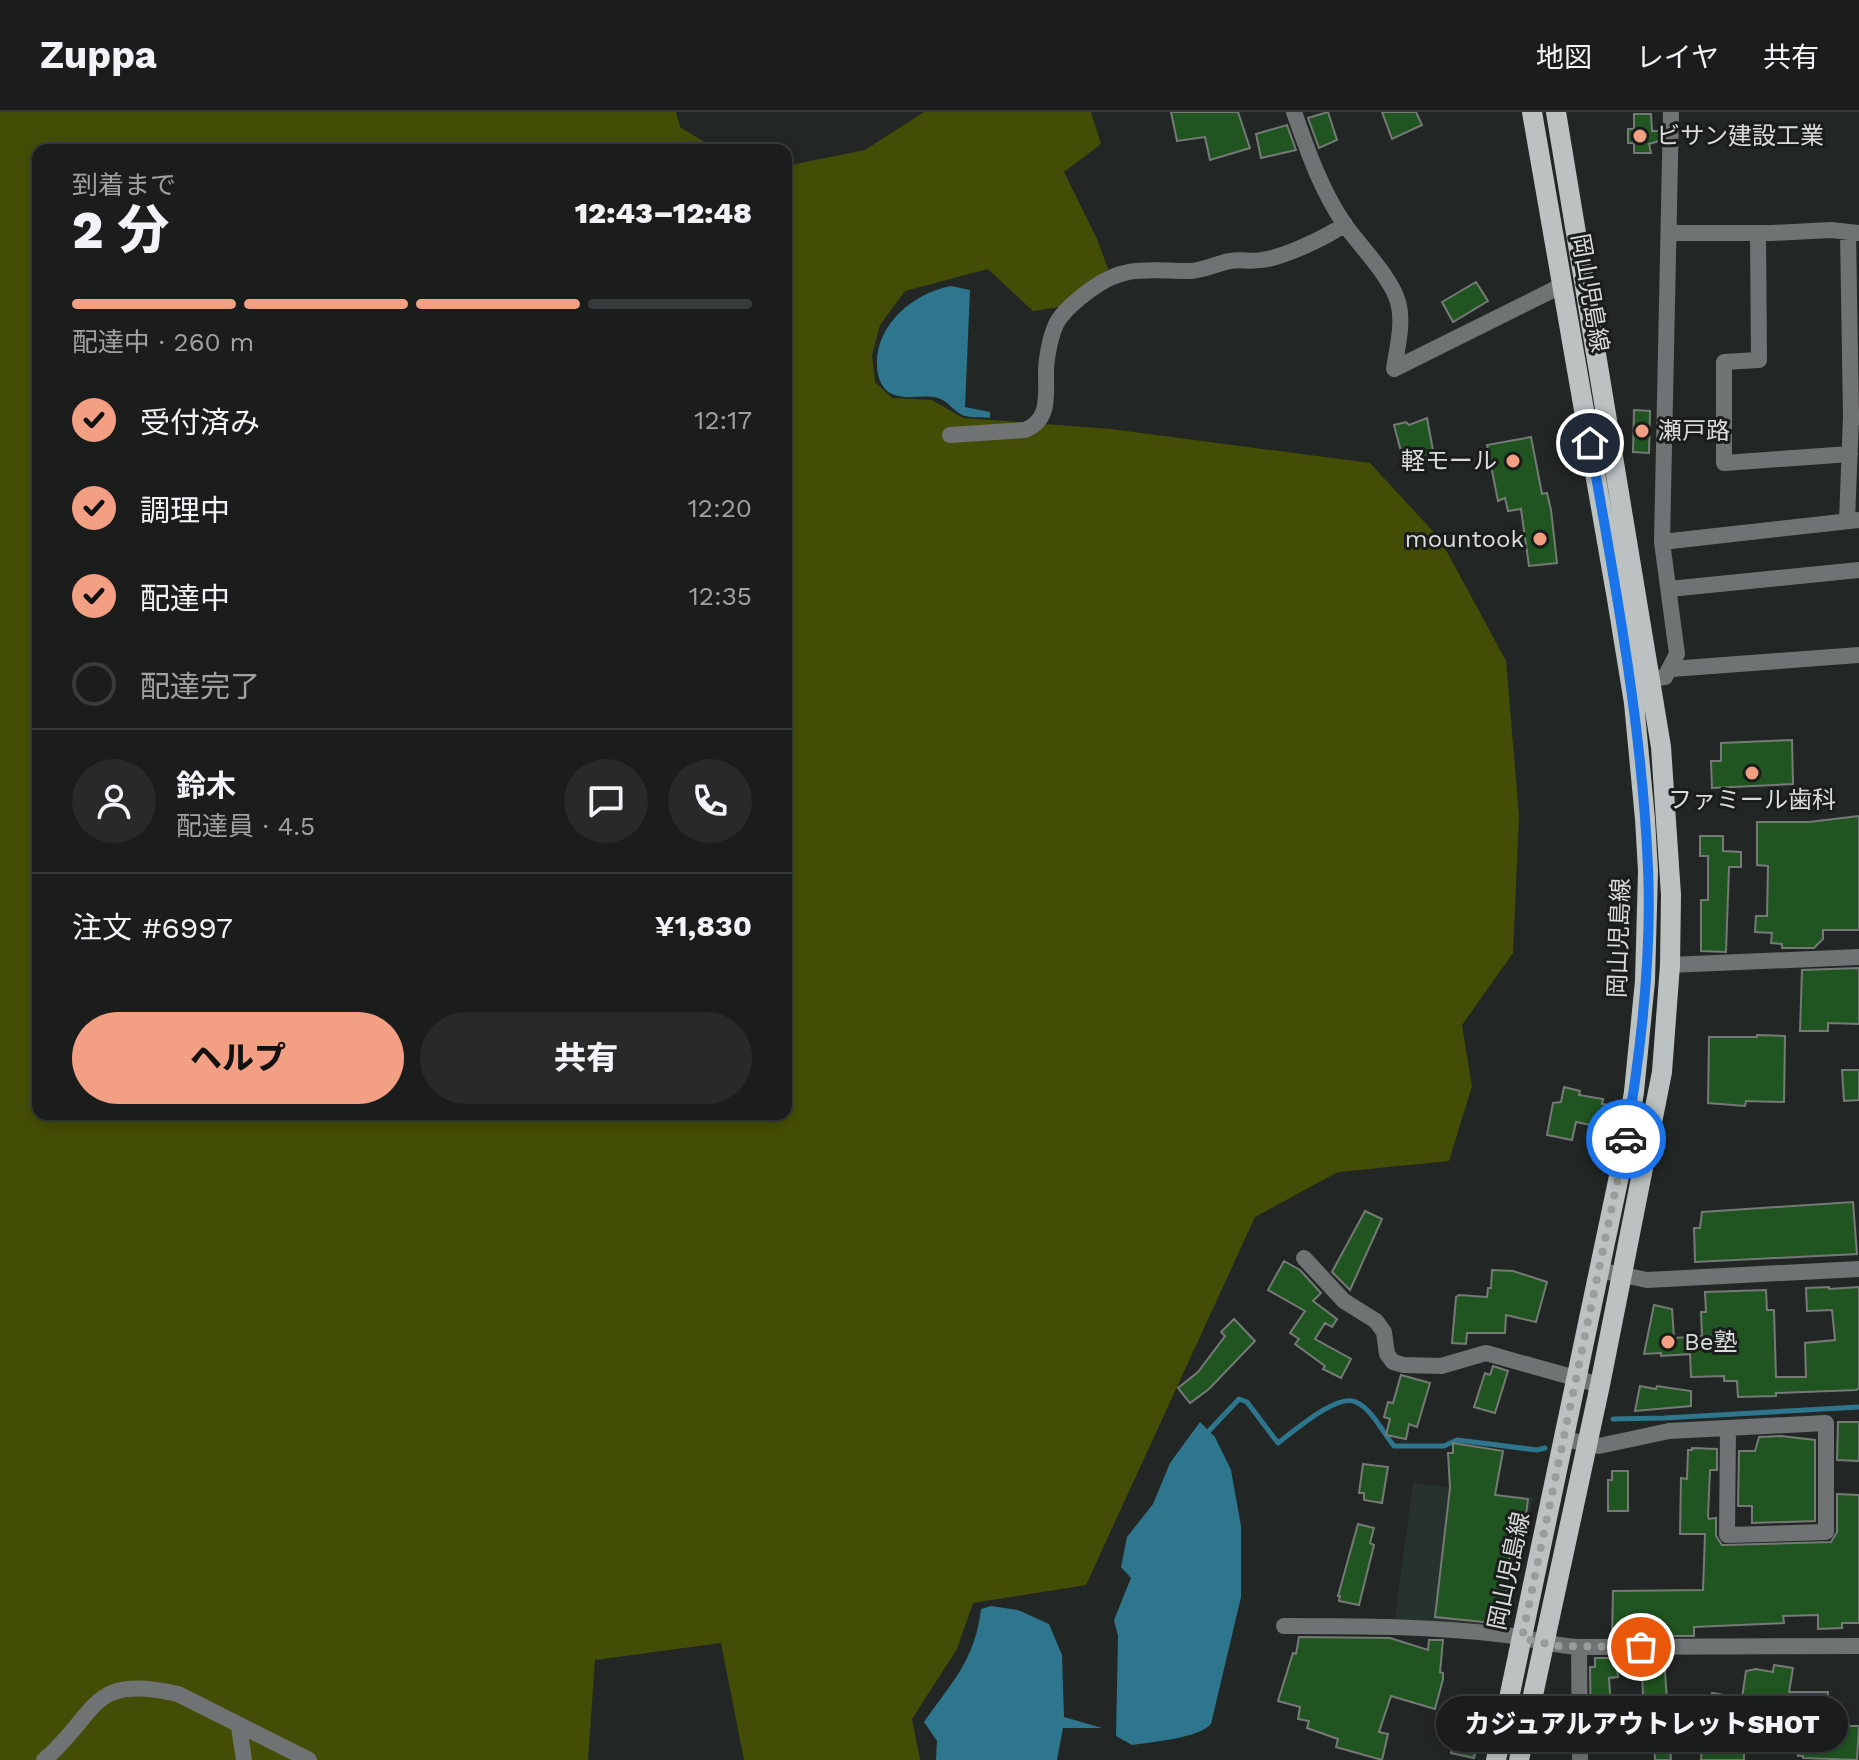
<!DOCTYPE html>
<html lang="ja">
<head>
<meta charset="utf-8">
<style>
	body { margin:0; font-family:"Work Sans","Noto Sans JP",sans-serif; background:#272a29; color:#f1f3f6; height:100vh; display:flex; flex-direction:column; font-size:30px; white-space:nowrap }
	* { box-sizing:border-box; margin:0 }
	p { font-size:26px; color:#9fa2a3 }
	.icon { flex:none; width:44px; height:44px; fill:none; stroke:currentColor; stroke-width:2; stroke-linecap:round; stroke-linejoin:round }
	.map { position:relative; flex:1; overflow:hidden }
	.sheet { position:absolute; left:32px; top:32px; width:760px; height:976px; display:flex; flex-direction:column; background:#1a1d1c; border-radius:16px; box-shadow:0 4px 12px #0003,0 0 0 2px #383b3b }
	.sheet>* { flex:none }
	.pin { position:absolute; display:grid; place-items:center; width:68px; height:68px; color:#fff; margin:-34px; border:4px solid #fff; border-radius:50%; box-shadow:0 2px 8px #0007 }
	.courier { position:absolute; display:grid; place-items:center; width:80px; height:80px; margin:-40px; border:6px solid #1a73e8; border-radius:50%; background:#fff; color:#222; box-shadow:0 2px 10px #0007 }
	.bubble { position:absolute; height:56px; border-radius:28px; background:#1a1d1c; box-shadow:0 4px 12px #0003,0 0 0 2px #383b3b; font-size:26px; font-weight:800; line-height:56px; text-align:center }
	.summary em { font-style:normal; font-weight:800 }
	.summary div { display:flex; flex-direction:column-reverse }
	.summary { display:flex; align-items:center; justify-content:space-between; height:136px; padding:0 40px }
	h1 { font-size:52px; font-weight:800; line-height:60px }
	.bar { display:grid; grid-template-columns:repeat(4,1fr); gap:12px 8px; align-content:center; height:96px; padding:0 40px }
	.bar i { height:10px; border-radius:6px; background:#383b3b }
	.bar .selected { background:#f39f83 }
	.bar p { grid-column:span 4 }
	.line { display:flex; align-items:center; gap:20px; padding:0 40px; border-top:2px solid #383b3b }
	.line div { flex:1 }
	.round { display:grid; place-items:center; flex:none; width:84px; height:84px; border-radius:42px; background:#272a29 }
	ol { padding:0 40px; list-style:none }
	li { display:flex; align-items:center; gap:24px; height:88px }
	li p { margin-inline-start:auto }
	li .icon { padding:8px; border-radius:50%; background:#f39f83; color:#111; stroke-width:4 }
	li:last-child { color:#9fa2a3 }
	li i { width:44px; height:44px; border:4px solid #383b3b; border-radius:50% }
	.action { display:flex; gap:16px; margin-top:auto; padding:16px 40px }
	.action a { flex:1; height:92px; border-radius:48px; background:#f39f83; color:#111; font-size:32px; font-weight:800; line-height:92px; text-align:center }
	.action a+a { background:#272a29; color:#f1f3f6 }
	header { display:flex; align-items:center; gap:48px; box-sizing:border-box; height:112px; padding:0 40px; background:#1a1d1c; border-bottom:2px solid #383b3b }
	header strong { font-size:38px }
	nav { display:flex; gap:44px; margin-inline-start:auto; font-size:28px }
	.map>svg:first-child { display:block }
</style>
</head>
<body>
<header>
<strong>Zuppa</strong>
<nav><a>地図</a><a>レイヤ</a><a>共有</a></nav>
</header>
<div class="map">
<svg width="1859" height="1648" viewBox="0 0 1859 1648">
	<rect width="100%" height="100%" fill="#222725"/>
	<path fill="#27322e" d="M1413,1371l120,15 -28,131 -110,-10z"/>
	<path fill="#444d05" d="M0,0h676l4,15 37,23h-679v964h748v-948l79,-16 59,-38h167l10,32 -37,28 33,67 11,30 -49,38 -26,4 -45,-42 -83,22 -25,34 -8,30 3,27 17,16 40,2 31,18 148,11 259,34 70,76 66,122 13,155 -6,137 -51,72 10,61 -23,75 -111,11 -83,45 -169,368 -113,18 -16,46 -45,70 8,41h-176l-23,-117 -126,17 -7,100h-588z"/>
	<path fill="#2d768d" d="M951,174l19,4 -5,117 25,5v6c-8,-1 -18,0 -25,-2 -12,-4 -18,-18 -32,-19 -16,-2 -35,5 -48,-8 -5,-6 -8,-15 -8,-23 -2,-41 36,-73 74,-80z
		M1200,1310l15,15 16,33 10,56v71l-30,127c-12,14 -59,18 -79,21l-16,-9 2,-100 -4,-16 17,-42 -10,-11 6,-30 26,-33 17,-41z
		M991,1494l27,4 31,14 13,31 2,62 38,11h-39l-6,32h-121l1,-19 -13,-19c28,-40 51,-62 57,-113z"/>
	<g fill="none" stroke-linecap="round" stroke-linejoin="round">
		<path stroke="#2d768d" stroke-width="5" d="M1613,1307l51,-1 195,-11
			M1206,1322l33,-35 8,3 31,41c16,-12 59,-50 78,-41 16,7 28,32 38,44h50l13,-6 80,10 8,-2"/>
	</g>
	<path fill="#205521" stroke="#767a76" stroke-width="2" d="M1171,0h67l12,36 -40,12 -5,-23 -28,4z
		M1328,0l9,28 -18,8 -11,-30z
		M1382,0h34l6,13 -30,14z
		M1634,2h17l1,17h8l-1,10 -10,3 2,9h-17v-10h-6v-14h6z
		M1287,13l9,25 -35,8 -5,-24z
		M1476,170l12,19 -35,21 -11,-20z
		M1634,298l16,1 -1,42 -16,-1z
		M1427,306l8,43 -21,4 -2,-8 -9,2 -9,-34 12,-3 3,3z
		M1531,325l11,57 5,-1 4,17 6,53 -28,3 -8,-57 -13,2 -3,-13 -7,3 -11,-56z
		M1792,628l1,44 -81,4 -1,-27h10v-18z
		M1859,704v114h-36v9l-9,9h-32v-4l-11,-1 1,-10 -17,-1 1,-16h11l1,-50 -11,-1v-43h52z
		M1700,724h23v15l18,1v15h-12l-3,85 -25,-1v-51h7v-44h-8z
		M1859,856v56l-31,-1v8h-28l2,-61z
		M1757,923l28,1 -1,66 -38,-1 -1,5 -37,-3 1,-66h48z
		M1842,958h17v30l-15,1z
		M1564,975l16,4 -1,4 24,4 -1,5 8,1 -5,23 -29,-6 -4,18 -25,-5 6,-32 8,-1z
		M1853,1090l4,52 -162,8 -1,-34h6l2,-16z
		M1365,1099l17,8 -32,71 -18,-18z
		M1284,1149l16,9 21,23 -8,8 24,18 -5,8 -7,-4 -10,16 36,20 -10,19 -18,-9 2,-3 -30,-22 4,-5 -9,-6 15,-22 -37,-21z
		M1492,1158l21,1 34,11 -11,40 -30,-7 -1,18h-38l-1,11 -14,-1 4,-46 3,-2 28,2 1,-9h3z
		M1829,1175v2l30,-2v101l-3,2 -80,3v3l-38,1 -1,-16h-13v-5l-33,1 -1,-23 -29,2v-3l-17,1 10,-49 18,4 2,29 28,-2 -1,-24h5l-1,-20 61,-2 1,20h7l2,67h30l-1,-34 30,-3 -3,-30 -25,1 -1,-23z
		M1234,1207l21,22 -46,48 -19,14 -12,-15 20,-16 27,-36 -4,-4z
		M1493,1254l15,5 -13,42 -21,-6 11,-34 5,2z
		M1401,1263l29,8 -13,44 -8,-3 -3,15 -20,-4 4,-16 -6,-2 4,-15 5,1z
		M1640,1274l16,3 1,-3 34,5v15l-56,5z
		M1838,1310h21v39l-22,-1z
		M1781,1324l34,4v81l-63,2v-17h-14l1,-55h16l4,-14z
		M1453,1331l50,8 -8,44 33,4 -4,35 -12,-2 -9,92 -68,-7 15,-129 -2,-35h5z
		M1692,1336l25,1v21h-7l-2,46 1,3 7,-1v18l6,9 109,-3 6,-10v-38l22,1v128h-17v5l-24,1v-14l-35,1 1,7 -90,4v9h-82l1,-45 90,-1 2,-56h-25l1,-56 6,1 1,-29h4z
		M1363,1352l25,3 -6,36 -18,-3v-7h-5z
		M1612,1359h16v40h-20v-31h4z
		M1358,1412l16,4 -4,15 4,2 -15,60 -20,-4 1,-5h-2z
		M1299,1525l91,1 38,12 1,-10h14l-3,32 3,1v6l-8,30 -44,-13 -12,36 9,2 -6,26 -46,-13 2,-8 -31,-11 2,-7 -11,-2 2,-12 -22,-6 15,-48 3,1z
		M1595,1546h21l2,19 -9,1 3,45h2l2,14 -25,2 -1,-72h5z
		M1774,1553l19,3 -4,24h39l-1,34h32l-2,34 -54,-2v-2h-5l1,-10h-4v-27l-29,-4 -4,2 -2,34 -16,-1v10h-43l1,-19h2l1,-15h3l4,-33 30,5 4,-27 10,-2 17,3z
		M1665,1559l6,89h-16l-2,-43h-9l-2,-45z
		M1459,1606l23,5 -8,35 -23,-5z"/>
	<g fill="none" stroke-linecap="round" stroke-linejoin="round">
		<path stroke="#707373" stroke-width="16" d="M1294,0c14,40 27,78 51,113 15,21 46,52 53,77 6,21 -1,46 -4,67l169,-84
			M1848,120l3,185
			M1669,121h103l59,-3 28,3
			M1758,121l1,127 -35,2v101l126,-9
			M950,323l75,-5c25,-10 21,-34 21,-57 0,-15 5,-42 13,-54 8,-11 20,-21 31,-29 35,-26 59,-19 99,-19 14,0 28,-8 41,-10 11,-2 21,1 31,-1 22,-2 66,-23 84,-36
			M1847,409l4,-104h8
			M1662,430l197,-22
			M1669,477l190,-19
			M1671,557l188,-14
			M1651,567l14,-2 12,-23 -15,-112 9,-430
			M1670,853l189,-8
			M1304,1146l40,43 32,20 8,11 3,22 6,8 11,3 37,1 45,-13 114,32
			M1598,1158l49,10 212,-11
			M1564,1327l35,7 70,-15 157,-8v109l-99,3 1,-107
			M1284,1514c74,0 148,0 222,9 25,3 47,11 73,12l280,-1
			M1579,1535l1,113
			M239,1615l5,33
			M44,1648c55,-47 45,-87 134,-66l131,66"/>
		<path stroke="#bcc1c1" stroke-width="20" d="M1496,1648l126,-598 12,-70 11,-111 3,-110 -3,-52 -11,-116 -17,-104 -85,-487
			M1519,1648l81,-375 62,-313 8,-107 1,-70 -10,-148 -105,-635"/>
	</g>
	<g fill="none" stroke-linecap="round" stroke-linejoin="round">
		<path stroke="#999d9b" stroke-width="8" stroke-dasharray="0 14.4" d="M1626,1027l-104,499 35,8 84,1"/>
		<path stroke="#1a73e8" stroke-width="10" d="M1590,331c25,140 52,282 58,425 4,90 -7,183 -22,271"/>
	</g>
	<g fill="#f39f83" stroke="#191d1b" stroke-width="3">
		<circle cx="1640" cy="24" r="8"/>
		<circle cx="1642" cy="319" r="8"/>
		<circle cx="1513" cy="349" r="8"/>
		<circle cx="1540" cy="427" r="8"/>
		<circle cx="1752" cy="661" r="8"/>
		<circle cx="1668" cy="1230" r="8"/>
	</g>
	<g text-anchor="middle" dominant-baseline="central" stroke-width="6" stroke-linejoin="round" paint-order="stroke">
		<g font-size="24" fill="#d9dcdb" stroke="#191d1b" text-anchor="start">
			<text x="1656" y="24">ビサン建設工業</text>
			<text x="1658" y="319">瀬戸路</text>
			<text x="1497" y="349" text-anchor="end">軽モール</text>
			<text x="1524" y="427" text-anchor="end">mountook</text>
			<text x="1752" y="688" text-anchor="middle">ファミール歯科</text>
			<text x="1684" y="1230">Be塾</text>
		</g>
		<g font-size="24" fill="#d9dcdb" stroke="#191d1b">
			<text transform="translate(1590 181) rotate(80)">岡山児島線</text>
			<text transform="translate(1619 826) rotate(-88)">岡山児島線</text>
			<text transform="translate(1509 1459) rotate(-78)">岡山児島線</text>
		</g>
	</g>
</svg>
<div class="pin" style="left:1641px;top:1535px;background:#ea580c"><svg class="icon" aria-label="bag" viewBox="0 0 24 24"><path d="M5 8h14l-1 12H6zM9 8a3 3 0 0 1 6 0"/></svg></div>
<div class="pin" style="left:1590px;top:331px;background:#1f2937"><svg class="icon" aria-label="home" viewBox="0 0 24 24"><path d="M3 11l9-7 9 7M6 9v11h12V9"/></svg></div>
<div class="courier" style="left:1626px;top:1027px"><svg class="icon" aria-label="car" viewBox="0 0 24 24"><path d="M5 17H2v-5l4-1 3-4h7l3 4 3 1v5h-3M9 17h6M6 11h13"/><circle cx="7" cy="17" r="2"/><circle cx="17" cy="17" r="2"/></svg></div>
<div class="bubble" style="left:1436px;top:1584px;width:412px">カジュアルアウトレットSHOT</div>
<section class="sheet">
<div class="summary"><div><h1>2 分</h1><p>到着まで</p></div><em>12:43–12:48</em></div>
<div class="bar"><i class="selected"></i><i class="selected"></i><i class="selected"></i><i></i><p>配達中 · 260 m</p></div>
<ol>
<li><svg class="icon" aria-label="check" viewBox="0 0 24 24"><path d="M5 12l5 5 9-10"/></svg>受付済み<p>12:17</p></li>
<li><svg class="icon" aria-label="check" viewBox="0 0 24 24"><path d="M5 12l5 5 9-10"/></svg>調理中<p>12:20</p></li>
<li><svg class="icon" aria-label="check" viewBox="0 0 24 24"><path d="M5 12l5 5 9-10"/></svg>配達中<p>12:35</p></li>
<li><i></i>配達完了</li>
</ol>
<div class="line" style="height:144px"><a class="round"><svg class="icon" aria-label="person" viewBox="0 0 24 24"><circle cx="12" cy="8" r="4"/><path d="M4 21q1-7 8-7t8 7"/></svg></a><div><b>鈴木</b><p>配達員 · 4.5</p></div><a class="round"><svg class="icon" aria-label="chat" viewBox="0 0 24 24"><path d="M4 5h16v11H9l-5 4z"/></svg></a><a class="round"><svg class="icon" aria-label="phone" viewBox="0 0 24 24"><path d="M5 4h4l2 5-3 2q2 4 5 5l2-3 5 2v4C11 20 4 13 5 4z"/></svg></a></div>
<div class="line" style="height:104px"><div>注文 #6997</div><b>¥1,830</b></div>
<div class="action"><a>ヘルプ</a><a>共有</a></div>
</section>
</div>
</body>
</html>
